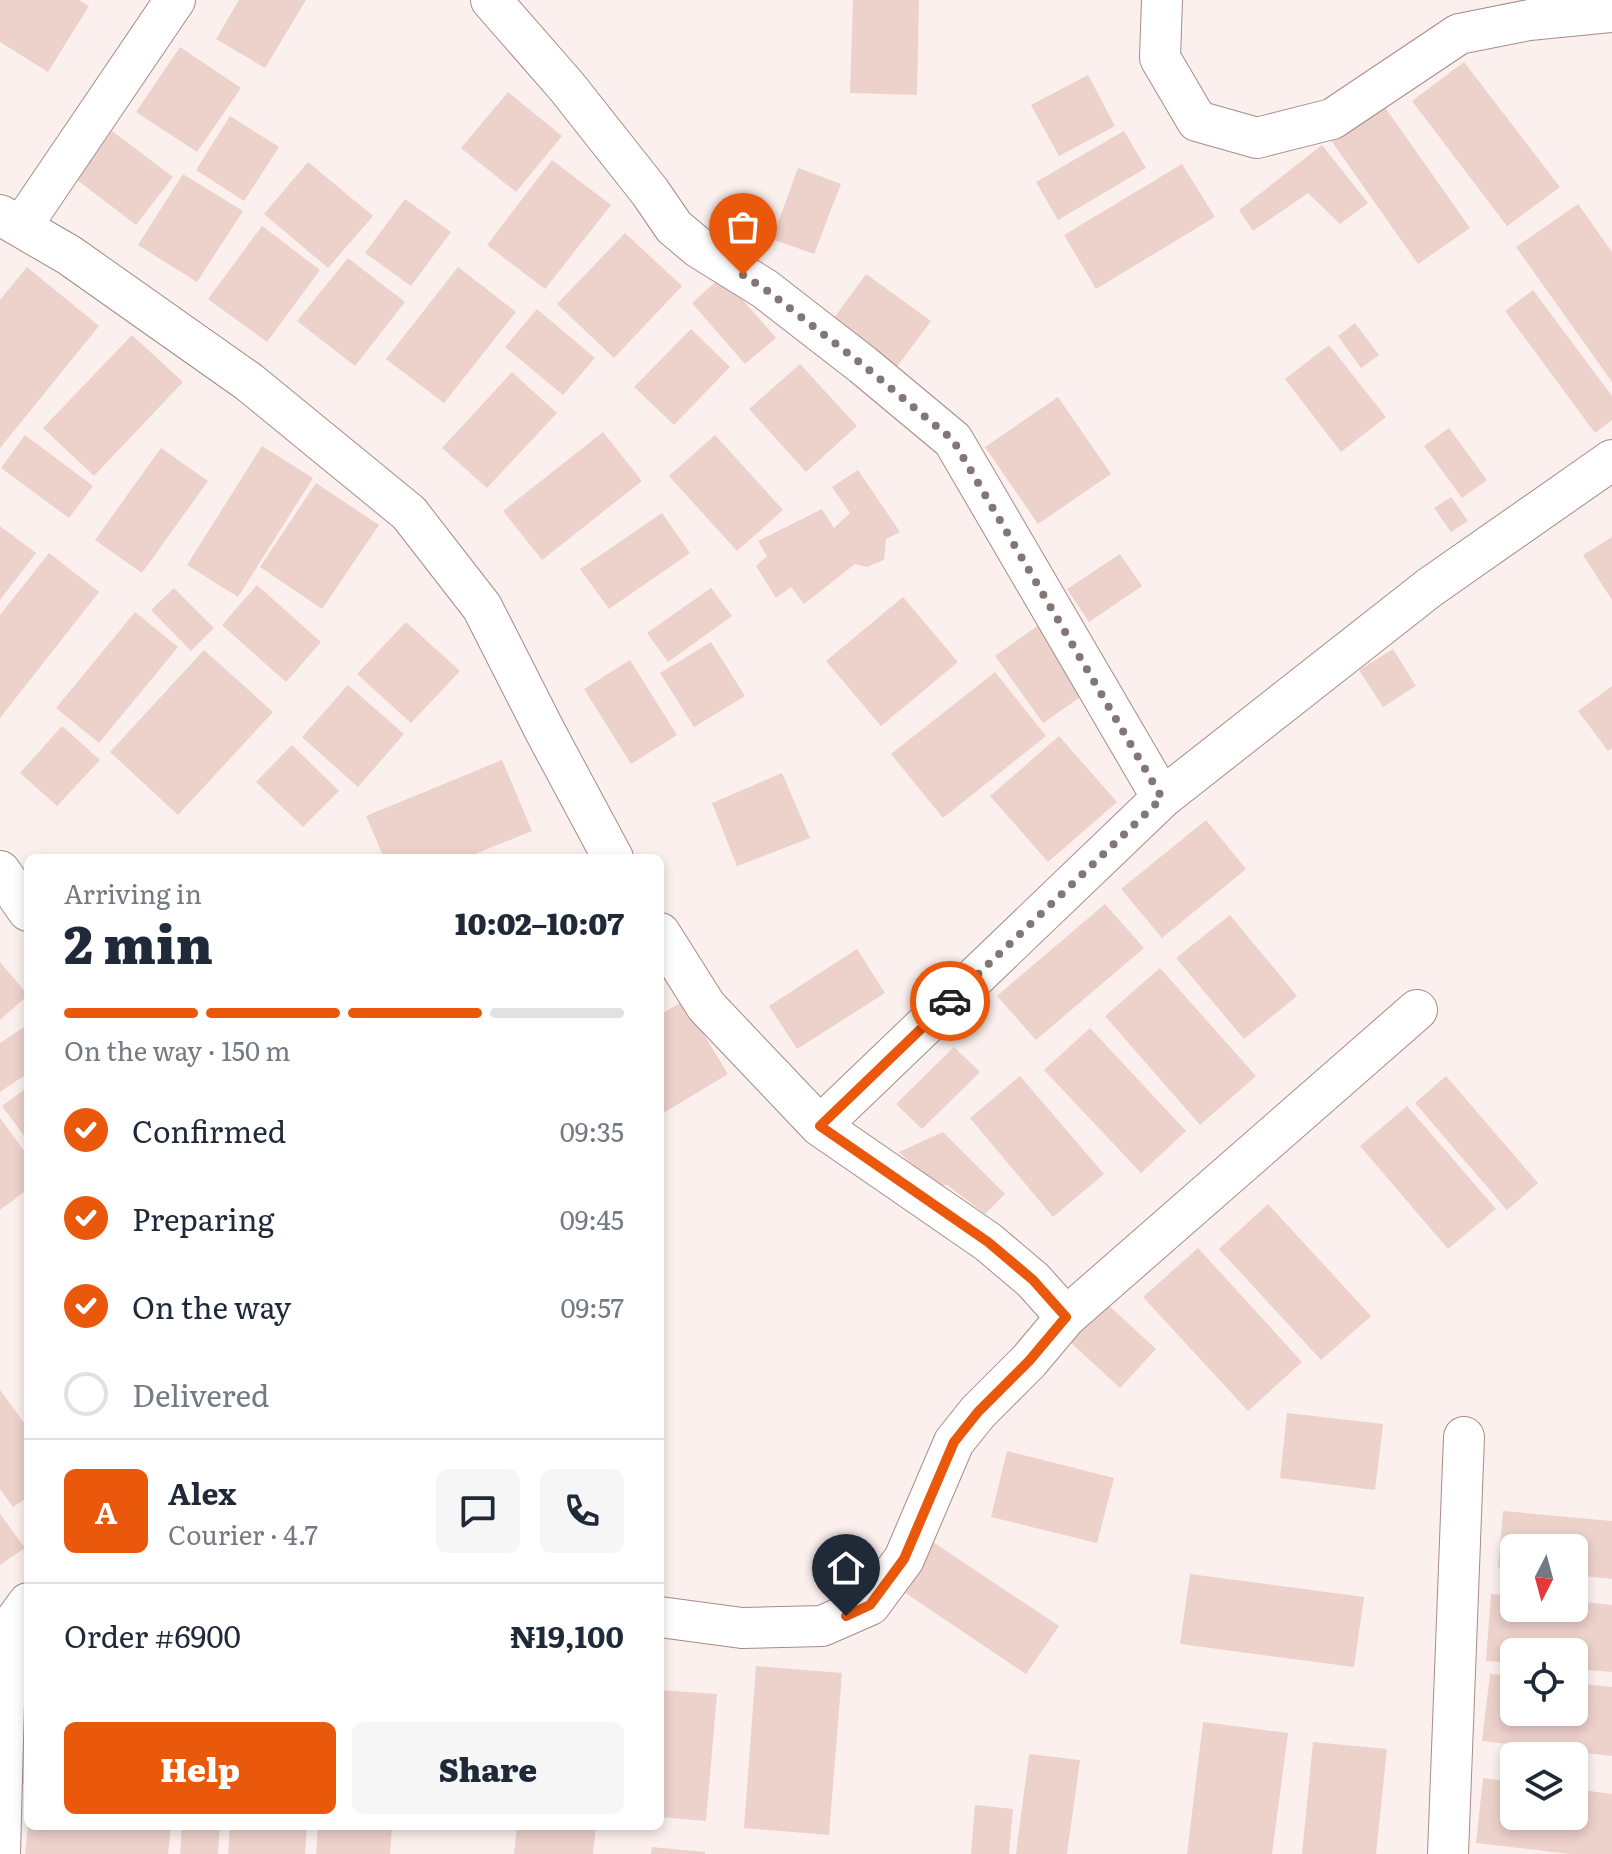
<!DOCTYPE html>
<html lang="en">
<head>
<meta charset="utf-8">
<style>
	body { margin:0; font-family:Literata,serif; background:#f6f6f7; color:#1f2937; height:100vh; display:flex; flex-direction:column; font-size:30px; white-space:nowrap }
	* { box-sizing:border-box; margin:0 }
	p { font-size:26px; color:#747a83 }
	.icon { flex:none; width:44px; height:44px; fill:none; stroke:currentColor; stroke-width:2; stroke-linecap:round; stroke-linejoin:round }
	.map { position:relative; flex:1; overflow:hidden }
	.side { position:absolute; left:24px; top:854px; width:640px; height:976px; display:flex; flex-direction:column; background:#fff; border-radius:12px; box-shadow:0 4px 12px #0003 }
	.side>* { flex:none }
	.needle { width:52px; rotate:186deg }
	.controls { position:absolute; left:1500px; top:1534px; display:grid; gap:16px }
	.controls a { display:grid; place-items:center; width:88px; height:88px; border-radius:12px; background:#fff; box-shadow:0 4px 12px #0003; font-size:40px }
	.pin { position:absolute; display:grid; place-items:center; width:68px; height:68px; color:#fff; margin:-82px -34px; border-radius:50% 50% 50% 0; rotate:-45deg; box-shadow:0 0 8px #0007 }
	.pin .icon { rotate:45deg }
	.courier { position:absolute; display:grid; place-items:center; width:80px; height:80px; margin:-40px; border:6px solid #ea580c; border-radius:50%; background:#fff; color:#222; box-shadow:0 2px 10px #0007 }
	.overview em { font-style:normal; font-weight:800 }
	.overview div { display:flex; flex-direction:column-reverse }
	.overview { display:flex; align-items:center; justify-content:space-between; height:136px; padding:0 40px }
	h1 { font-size:52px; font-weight:800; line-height:60px }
	.bar { display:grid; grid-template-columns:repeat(4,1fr); gap:12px 8px; align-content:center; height:96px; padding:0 40px }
	.bar i { height:10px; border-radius:6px; background:#e0e1e3 }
	.bar .active { background:#ea580c }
	.bar p { grid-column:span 4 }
	.line { display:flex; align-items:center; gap:20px; padding:0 40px; border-top:2px solid #e0e1e3 }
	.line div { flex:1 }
	.round { display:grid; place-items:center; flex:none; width:84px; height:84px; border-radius:12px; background:#f6f6f7 }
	ol { padding:0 40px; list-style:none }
	li { display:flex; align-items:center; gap:24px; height:88px }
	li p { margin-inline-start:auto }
	li .icon { padding:8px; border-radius:50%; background:#ea580c; color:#fff; stroke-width:4 }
	li:last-child { color:#747a83 }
	li i { width:44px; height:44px; border:4px solid #e0e1e3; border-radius:50% }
	.button { display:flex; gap:16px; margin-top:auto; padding:16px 40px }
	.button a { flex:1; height:92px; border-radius:12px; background:#ea580c; color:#fff; font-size:32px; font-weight:800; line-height:92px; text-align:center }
	.button a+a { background:#f6f6f7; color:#1f2937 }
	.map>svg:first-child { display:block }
</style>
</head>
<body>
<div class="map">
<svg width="1612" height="1854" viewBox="0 0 1612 1854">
	<rect width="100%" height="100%" fill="#fbf0ed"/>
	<path fill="#edd1cb" d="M0,0h79l10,6 -41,66 -48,-30z
		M239,0h67l-41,68 -49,-29z
		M853,0h66l-2,95 -67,-2z
		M180,47l61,41 -44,64 -61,-40z
		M1464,62l96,125 -53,39 -95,-125z
		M1088,75l27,51 -56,30 -28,-51z
		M508,92l54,44 -46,56 -55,-44z
		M1382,103l88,125 -52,36 -88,-125z
		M230,116l49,31 -35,54 -48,-31z
		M112,131l61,46 -37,48 -60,-46z
		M1124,131l22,37 -88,52 -22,-38z
		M1322,145l46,58 -28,21 -32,-31 -55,38 -14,-21z
		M552,160l59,45 -66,84 -58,-44z
		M308,162l65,54 -45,52 -64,-54z
		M1182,164l33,53 -119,72 -32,-54z
		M798,168l43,16 -27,70 -42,-15z
		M183,174l60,37 -46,71 -59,-37z
		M405,199l46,33 -40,54 -46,-33z
		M1578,204l34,48v130l-96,-135z
		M262,226l58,44 -53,72 -59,-43z
		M625,233l57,53 -68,72 -57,-54z
		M348,258l57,44 -50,64 -58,-45z
		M27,267l72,59 -99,122v-148z
		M458,267l58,45 -72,91 -58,-44z
		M866,274l65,47 -41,55 -64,-47z
		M722,276l54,62 -31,26 -53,-61z
		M1533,290l79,106v24l-17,13 -90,-122z
		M537,309l58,49 -32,37 -58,-48z
		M1355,323l24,32 -18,13 -23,-32z
		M691,329l39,38 -56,58 -40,-38z
		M132,335l51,47 -89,94 -51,-48z
		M1329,345l57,72 -45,35 -56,-73z
		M800,364l57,62 -51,46 -57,-63z
		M512,372l45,41 -70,75 -45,-40z
		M1058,397l53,77 -73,50 -53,-77z
		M1449,428l38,52 -25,18 -38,-52z
		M603,432l39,49 -100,79 -39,-49z
		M25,435l68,51 -24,32 -68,-50z
		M715,435l68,75 -46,41 -68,-75z
		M262,446l51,32 -75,119 -51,-32z
		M161,448l47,33 -66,92 -47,-33z
		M858,470l42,62 -14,7 -2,21 -17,7 -12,-3 -51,40 -13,-17 -15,11 -20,-32 11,-10 -9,-15 64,-32 12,19 16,-15 -18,-26z
		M316,483l63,42 -57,84 -62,-42z
		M1451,497l17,24 -17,11 -17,-24z
		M662,513l28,40 -81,56 -29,-40z
		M0,526l36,27 -36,47z
		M1612,537v63l-29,-45z
		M49,553l50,39 -99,126v-103z
		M1120,554l22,32 -53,36 -22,-33z
		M257,585l64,57 -35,40 -64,-57z
		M174,588l40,40 -23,23 -40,-41z
		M711,588l21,28 -64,46 -21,-29z
		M903,597l55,65 -77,64 -55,-65z
		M135,612l43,35 -79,96 -43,-35z
		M406,622l54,49 -49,52 -54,-49z
		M1040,624l49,67 -46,32 -48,-67z
		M711,642l34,54 -51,31 -34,-54z
		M1393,649l23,37 -33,21 -24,-37z
		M204,650l69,62 -95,103 -68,-63z
		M630,660l47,75 -46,29 -47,-75z
		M995,672l51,64 -103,82 -52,-64z
		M348,685l56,49 -46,53 -56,-50z
		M1612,686v62l-4,3 -30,-40z
		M62,726l38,34 -43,46 -37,-33z
		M1059,736l58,66 -69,60 -58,-66z
		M292,745l47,46 -36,36 -47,-45z
		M502,760l30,71 -67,27h-81l-18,-42z
		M782,773l28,65 -73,28 -25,-63z
		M1206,820l40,49 -84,69 -41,-49z
		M1105,904l39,44 -108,92 -39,-44z
		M1230,915l67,81 -53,43 -68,-81z
		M857,949l28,44 -88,56 -28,-43z
		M0,962l28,33 -28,25z
		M1160,968l96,108 -56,49 -95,-109z
		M683,1001l45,73 -68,41v-100z
		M24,1027l4,6v40l-28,19v-49z
		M1090,1028l96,103 -45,42 -97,-103z
		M954,1047l26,25 -58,57 -26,-25z
		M1020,1076l84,98 -51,43 -83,-99z
		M1446,1076l92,107 -31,27 -92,-107z
		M28,1087v54l-26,-35z
		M1407,1106l89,103 -48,40 -88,-103z
		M0,1118l28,38v33l-28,21z
		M943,1132l62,62 -20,20 -38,-29 -11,2 -37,-35z
		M1268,1204l103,112 -50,44 -102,-111z
		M1198,1248l104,114 -54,49 -105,-114z
		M1104,1301l52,48 -36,39 -52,-48z
		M0,1390l28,38v69l-15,10 -13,-18z
		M1287,1413l96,11 -8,66 -95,-12z
		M1007,1451l107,27 -17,65 -106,-26z
		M1503,1511l109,10v58l-38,-4v-27h-60v21l-16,-1z
		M0,1514l25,34 -25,17z
		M930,1540l129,86 -33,48 -128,-86z
		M1190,1574l174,23 -10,70 -174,-23z
		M1491,1594l23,2v12h60v-7l38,4v67l-38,-3v-17h-60v11l-28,-2z
		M19,1656h9v128l-18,-1z
		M756,1666l86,7 -13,162 -85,-7z
		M1490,1674l24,2v36h60v-29l38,4v69l-130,-15z
		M660,1690l57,4 -11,127 -46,-4z
		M1203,1722l85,11 -16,121h-85z
		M1313,1742l74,7 -11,105h-74z
		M1029,1754l51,6 -13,94h-51z
		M1483,1778l31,4v34h60v-27l38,5v60h-42l-94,-11z
		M975,1805l38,4 -4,45h-38z
		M28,1826h143l-3,28h-143z
		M182,1826h38l-2,28h-38z
		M230,1826h77l-2,28h-77z
		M318,1826h74l-2,28h-74z
		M517,1826h79l-3,28h-79z
		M652,1847l53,5v2h-54z"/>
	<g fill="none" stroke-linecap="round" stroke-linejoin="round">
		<defs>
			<path id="minor" d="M491,0l76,87 83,105 24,35 25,21 66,41 98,76 90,75 209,358
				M1162,0l-2,58 37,63 60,17 75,-19 127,-85 70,-14 83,-8
				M0,215l69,40 180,127 160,131 73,94 64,126 67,125
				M21,227l154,-227
				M0,871l28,40
				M660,933l46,73 114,120 168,116 45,38 33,37
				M820,1126l342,-328 267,-210 183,-128
				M660,1617l82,11 80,-2 48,-21 34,-46 50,-117 24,-30 51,-51 37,-44 351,-307
				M0,1854l5,-189 7,-40 16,-22
				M1448,1854l16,-417"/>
		</defs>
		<use href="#minor" stroke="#a68c87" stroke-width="42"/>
		<use href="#minor" stroke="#fff" stroke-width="40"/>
	</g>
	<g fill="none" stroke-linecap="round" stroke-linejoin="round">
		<path stroke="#827775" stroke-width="8" stroke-dasharray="0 14.4" d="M743,275l22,14 98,76 90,75 209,358 -212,203"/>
		<path stroke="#ea580c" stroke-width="10" d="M846,1616l24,-11 34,-46 50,-117 24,-30 51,-51 37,-44 -33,-37 -45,-38 -168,-116 130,-125"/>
	</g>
</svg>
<div class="controls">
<a><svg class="needle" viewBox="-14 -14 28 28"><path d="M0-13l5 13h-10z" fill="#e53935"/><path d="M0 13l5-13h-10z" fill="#747a83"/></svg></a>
<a><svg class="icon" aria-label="locate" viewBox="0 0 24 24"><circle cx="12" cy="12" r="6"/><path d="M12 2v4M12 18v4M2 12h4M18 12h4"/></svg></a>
<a><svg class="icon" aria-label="layers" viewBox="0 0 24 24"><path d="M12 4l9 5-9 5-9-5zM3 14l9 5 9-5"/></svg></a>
</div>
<div class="pin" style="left:743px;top:275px;background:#ea580c"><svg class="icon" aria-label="bag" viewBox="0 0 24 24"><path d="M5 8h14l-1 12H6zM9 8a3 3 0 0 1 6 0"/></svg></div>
<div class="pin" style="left:846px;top:1616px;background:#1f2937"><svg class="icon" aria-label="home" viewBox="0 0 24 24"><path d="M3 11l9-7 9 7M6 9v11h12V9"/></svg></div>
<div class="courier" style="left:950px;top:1001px"><svg class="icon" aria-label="car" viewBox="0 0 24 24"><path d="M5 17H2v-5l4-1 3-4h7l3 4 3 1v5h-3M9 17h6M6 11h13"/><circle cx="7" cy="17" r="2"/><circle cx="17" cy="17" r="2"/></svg></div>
<section class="side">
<div class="overview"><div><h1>2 min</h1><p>Arriving in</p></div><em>10:02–10:07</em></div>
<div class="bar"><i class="active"></i><i class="active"></i><i class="active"></i><i></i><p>On the way · 150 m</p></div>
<ol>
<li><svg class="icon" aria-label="check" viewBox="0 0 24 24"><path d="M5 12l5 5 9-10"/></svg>Confirmed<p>09:35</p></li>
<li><svg class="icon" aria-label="check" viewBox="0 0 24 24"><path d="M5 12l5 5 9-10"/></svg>Preparing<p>09:45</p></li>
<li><svg class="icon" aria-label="check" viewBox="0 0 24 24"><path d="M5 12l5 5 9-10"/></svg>On the way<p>09:57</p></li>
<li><i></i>Delivered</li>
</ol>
<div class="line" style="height:144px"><b class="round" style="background:#ea580c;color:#fff">A</b><div><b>Alex</b><p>Courier · 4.7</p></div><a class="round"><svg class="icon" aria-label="chat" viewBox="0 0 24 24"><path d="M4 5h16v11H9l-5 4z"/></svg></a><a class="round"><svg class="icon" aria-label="phone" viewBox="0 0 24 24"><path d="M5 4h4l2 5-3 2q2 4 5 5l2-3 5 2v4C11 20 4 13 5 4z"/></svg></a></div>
<div class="line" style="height:104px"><div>Order #6900</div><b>₦19,100</b></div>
<div class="button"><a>Help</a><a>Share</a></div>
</section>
</div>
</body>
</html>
